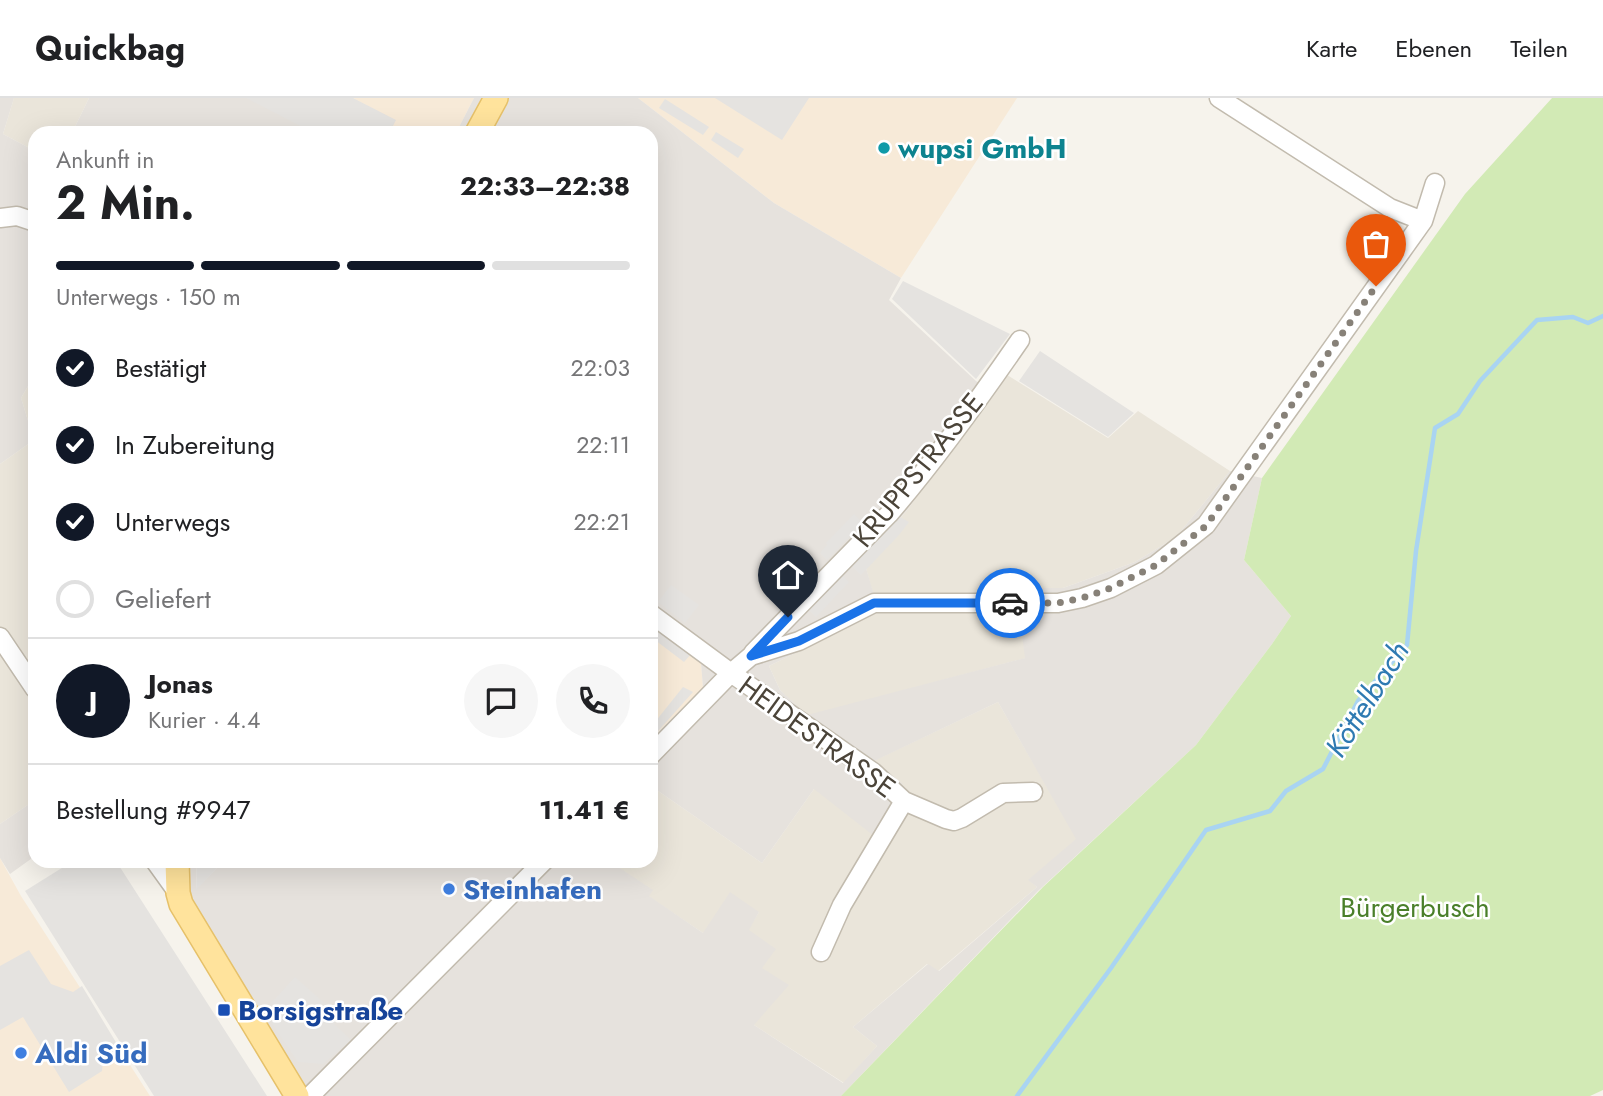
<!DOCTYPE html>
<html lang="de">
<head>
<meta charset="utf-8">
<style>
	body { margin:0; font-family:Jost,sans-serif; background:#f6f6f6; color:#202124; height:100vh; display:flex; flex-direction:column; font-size:26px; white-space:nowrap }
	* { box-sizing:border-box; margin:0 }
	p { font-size:23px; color:#757577 }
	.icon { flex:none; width:38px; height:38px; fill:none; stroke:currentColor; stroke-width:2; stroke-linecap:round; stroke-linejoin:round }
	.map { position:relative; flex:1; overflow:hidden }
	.side { position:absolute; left:28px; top:28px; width:630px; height:742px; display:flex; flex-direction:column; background:#fff; border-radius:21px; box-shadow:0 7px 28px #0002 }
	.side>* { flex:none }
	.pin { position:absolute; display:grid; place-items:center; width:60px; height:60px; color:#fff; margin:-72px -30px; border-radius:50% 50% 50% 0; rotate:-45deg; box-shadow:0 0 7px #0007 }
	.pin .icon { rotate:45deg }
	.courier { position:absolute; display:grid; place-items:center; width:70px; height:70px; margin:-35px; border:5px solid #1a73e8; border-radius:50%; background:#fff; color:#222; box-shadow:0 2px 9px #0007 }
	.headline em { font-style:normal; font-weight:700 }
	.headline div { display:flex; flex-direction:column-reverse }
	.headline { display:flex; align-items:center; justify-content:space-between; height:119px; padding:0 28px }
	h1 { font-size:46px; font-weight:700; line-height:52px }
	.bar { display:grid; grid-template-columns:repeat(4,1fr); gap:10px 7px; align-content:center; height:84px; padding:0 28px }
	.bar i { height:9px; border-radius:5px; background:#e0e0e0 }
	.bar .current { background:#111827 }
	.bar p { grid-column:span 4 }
	.line { display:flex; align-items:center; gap:18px; padding:0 28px; border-top:2px solid #e0e0e0 }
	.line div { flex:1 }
	.round { display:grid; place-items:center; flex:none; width:74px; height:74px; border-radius:37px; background:#f6f6f6 }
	ol { padding:0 28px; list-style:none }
	li { display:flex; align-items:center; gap:21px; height:77px }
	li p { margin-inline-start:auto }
	li .icon { padding:7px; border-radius:50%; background:#111827; color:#fff; stroke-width:4 }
	li:last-child { color:#757577 }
	li i { width:38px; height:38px; border:4px solid #e0e0e0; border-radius:50% }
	header { display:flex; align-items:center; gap:42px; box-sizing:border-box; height:98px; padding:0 35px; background:#fff; border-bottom:2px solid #e0e0e0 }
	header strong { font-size:33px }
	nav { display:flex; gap:38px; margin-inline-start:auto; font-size:24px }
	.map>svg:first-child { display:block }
</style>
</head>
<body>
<header>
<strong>Quickbag</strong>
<nav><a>Karte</a><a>Ebenen</a><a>Teilen</a></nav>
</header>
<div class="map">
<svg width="1603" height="998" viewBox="0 0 1603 998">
	<rect width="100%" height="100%" fill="#f6f3ec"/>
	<path fill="#eae5da" d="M14,0h75l-17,35h-37v18l-32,-17z
		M1004,275l104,65 30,-27 92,60 -54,66 -41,25 -72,26 -47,1 10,69 -219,58 -27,-26 -11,-24 109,-54 -14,-51 44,-52z
		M35,276v426l-35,24v-360l34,-24 -13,-42z
		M998,604l79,137 -48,41 8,7 -99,84 -11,-7 -74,63 24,19 -33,37 -90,-58 8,-57 -14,-38 11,-18 -56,21 -55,-37 4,-5 -43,-30h42v-75l111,77 52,-74z"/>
	<path fill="#f7ead8" d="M353,0h121l-18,35h-49l-14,-7 2,-6z
		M638,0h379l-116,180 -127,-75z
		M651,521l40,30 10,14 2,25 -52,51z
		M0,760l21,38 129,200h-150z"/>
	<path fill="#e6e2dd" d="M0,0h14l-11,36 32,17v223l-14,24 13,42 -34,24z
		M89,0h264l43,22 -3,6 14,7h-335z
		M474,0h164l136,105 127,75 -12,22 87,81 14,10 -82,118 -44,52 15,51 -110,54 11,24 27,25 218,-57 -9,-70h47l72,-26 41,-25 54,-66 32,7 -18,82 47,56 -19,28 -76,101 -158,146 -197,205h-534l-162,-235h52l-1,28 28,-28h385l44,29 -4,6 54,37 27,-41 29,20 -10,18 27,19 -14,19 27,17 -35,40 89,58 34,-37 -24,-19 75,-63 11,7 98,-84 -9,-7 48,-41 -78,-137 -126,60 31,22 -29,52 -60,-47 -52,74 -111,-77v-47l52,-51 -2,-25 -10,-14 -40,-30v-486h-195z
		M35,702v56l-25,18 -10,-16v-34z"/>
	<path fill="#d2eab5" d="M1552,0h51v992l-13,6h-749l202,-209 153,-142 76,-101 19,-28 -47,-56 18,-82 203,-284z"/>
	<path fill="#e5e3e0" d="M246,0h106l43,22 -7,13h-74z
		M715,0h94l-27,42z
		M665,1l44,28 -6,8 -44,-27z
		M716,34l28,17 -6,9 -27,-18z
		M903,183l107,53 -34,45 -84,-80z
		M1040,253l94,62 -26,24 -89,-56z
		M854,416l9,9 -36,37 -7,-7 7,-8 -1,-2z
		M900,419l9,5 -10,13 -38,40 -9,-9z
		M807,466l9,6 -26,30 -8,-6z
		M842,477l7,7 -33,35 -7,-7z
		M671,487l28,20 -14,18 -27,-21z
		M651,525l41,30 -8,9 -33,-25z
		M683,589l10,5 -42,47v-12z
		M73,763h43l151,235h-113l-129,-205z
		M197,763h27l-28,29 1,-28z
		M29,852l22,34 22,8 9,-6 38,63 -17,11 -1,11 -33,21 -46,-75 -23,13v-64z
		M295,879l45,40 -6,7 17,16 -28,24 -25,-2 -35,-52 14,-13z"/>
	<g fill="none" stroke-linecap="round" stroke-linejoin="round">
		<path stroke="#a9d4f2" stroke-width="4.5" d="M1017,998l94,-128 95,-138 64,-19 16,-20 37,-22 35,-68 49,-56 9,-94 19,-123 23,-14 22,-33 57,-61 36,-3 15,6 15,-7"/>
		<defs>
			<path id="minor" d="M1219,0l171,110 33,13
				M0,120l17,-2 18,6
				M651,516l80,59 142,99 31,29 -62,104 -21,47
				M0,539l35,52
				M753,555l136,-139c46,-53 91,-116 131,-174
				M651,657l80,-82 20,-17 48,-15 75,-38h184l24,-5 29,-10 45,-23 50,-40 217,-304 12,-38
				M904,703l42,18 8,2 8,-3 41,-25 30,-1
				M155,763l23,32
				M310,998l234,-235"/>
			<path id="major" d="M477,35l19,-35
				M177,763l1,32 3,11 116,192"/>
		</defs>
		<use href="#minor" stroke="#c2bbae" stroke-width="21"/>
		<use href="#major" stroke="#e6c16a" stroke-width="26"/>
		<use href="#minor" stroke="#fff" stroke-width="18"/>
		<use href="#major" stroke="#ffe39c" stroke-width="23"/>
	</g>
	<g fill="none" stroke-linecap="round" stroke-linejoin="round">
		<path stroke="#878178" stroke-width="7" stroke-dasharray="0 12.6" d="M1010,505h48l24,-5 29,-10 45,-23 50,-39 170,-240"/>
		<path stroke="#1a73e8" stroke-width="9" d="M788,519l-37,39 48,-15 75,-38h136"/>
	</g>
	<circle fill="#0f9aa8" stroke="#fff" stroke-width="2.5" cx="884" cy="50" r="7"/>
	<g fill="#3f7fe0" stroke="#fff" stroke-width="2.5">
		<circle cx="449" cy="791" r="7"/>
		<circle cx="21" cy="955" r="7"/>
	</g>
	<rect fill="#1a4fb4" stroke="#fff" stroke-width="2.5" x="217" y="905" width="14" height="14" rx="3.5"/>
	<g text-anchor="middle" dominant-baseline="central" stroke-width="5" stroke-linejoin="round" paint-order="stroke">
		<g font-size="28" font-weight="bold" fill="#0d838f" stroke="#fff" text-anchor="start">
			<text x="898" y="50">wupsi GmbH</text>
		</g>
		<g font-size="28" fill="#4b4439" stroke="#fff">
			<text transform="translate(918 372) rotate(-51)">KRUPPSTRASSE</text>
			<text transform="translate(817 639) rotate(36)">HEIDESTRASSE</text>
		</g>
		<g font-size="28" font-weight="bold" fill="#366cbe" stroke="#fff" text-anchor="start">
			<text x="463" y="791">Steinhafen</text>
			<text x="35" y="955">Aldi Süd</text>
		</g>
		<g font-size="28" fill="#4a7f2a" stroke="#fff">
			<text x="1415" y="809">Bürgerbusch</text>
		</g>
		<g font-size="28" font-weight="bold" fill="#164399" stroke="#fff" text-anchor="start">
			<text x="238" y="912">Borsigstraße</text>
		</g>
		<g font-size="30" font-style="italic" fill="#2e7ab2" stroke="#fff">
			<text transform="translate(1367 601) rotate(-58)">Köttelbach</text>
		</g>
	</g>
</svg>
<div class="pin" style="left:1376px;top:188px;background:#ea580c"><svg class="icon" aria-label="bag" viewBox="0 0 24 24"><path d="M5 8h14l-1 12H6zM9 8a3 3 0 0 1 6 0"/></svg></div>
<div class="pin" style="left:788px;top:519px;background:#1f2937"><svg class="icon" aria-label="home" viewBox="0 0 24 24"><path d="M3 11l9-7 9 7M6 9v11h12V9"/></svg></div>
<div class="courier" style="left:1010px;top:505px"><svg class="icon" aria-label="car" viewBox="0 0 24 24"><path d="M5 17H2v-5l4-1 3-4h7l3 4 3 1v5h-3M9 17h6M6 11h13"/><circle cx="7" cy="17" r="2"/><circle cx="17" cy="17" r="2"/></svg></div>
<section class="side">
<div class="headline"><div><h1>2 Min.</h1><p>Ankunft in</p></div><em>22:33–22:38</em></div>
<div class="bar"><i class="current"></i><i class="current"></i><i class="current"></i><i></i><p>Unterwegs · 150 m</p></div>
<ol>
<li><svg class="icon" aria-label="check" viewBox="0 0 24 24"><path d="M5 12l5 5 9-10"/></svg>Bestätigt<p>22:03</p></li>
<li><svg class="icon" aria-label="check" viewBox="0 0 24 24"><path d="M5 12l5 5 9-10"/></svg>In Zubereitung<p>22:11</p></li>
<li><svg class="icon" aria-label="check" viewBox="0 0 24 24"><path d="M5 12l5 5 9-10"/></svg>Unterwegs<p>22:21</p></li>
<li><i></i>Geliefert</li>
</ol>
<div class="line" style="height:126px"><b class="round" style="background:#111827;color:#fff">J</b><div><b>Jonas</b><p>Kurier · 4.4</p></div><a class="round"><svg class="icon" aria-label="chat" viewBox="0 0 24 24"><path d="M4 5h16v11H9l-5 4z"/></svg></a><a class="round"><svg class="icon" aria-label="phone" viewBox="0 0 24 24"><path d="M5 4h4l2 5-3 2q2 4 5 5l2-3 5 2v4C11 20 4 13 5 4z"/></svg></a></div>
<div class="line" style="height:91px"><div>Bestellung #9947</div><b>11.41 €</b></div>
</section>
</div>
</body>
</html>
